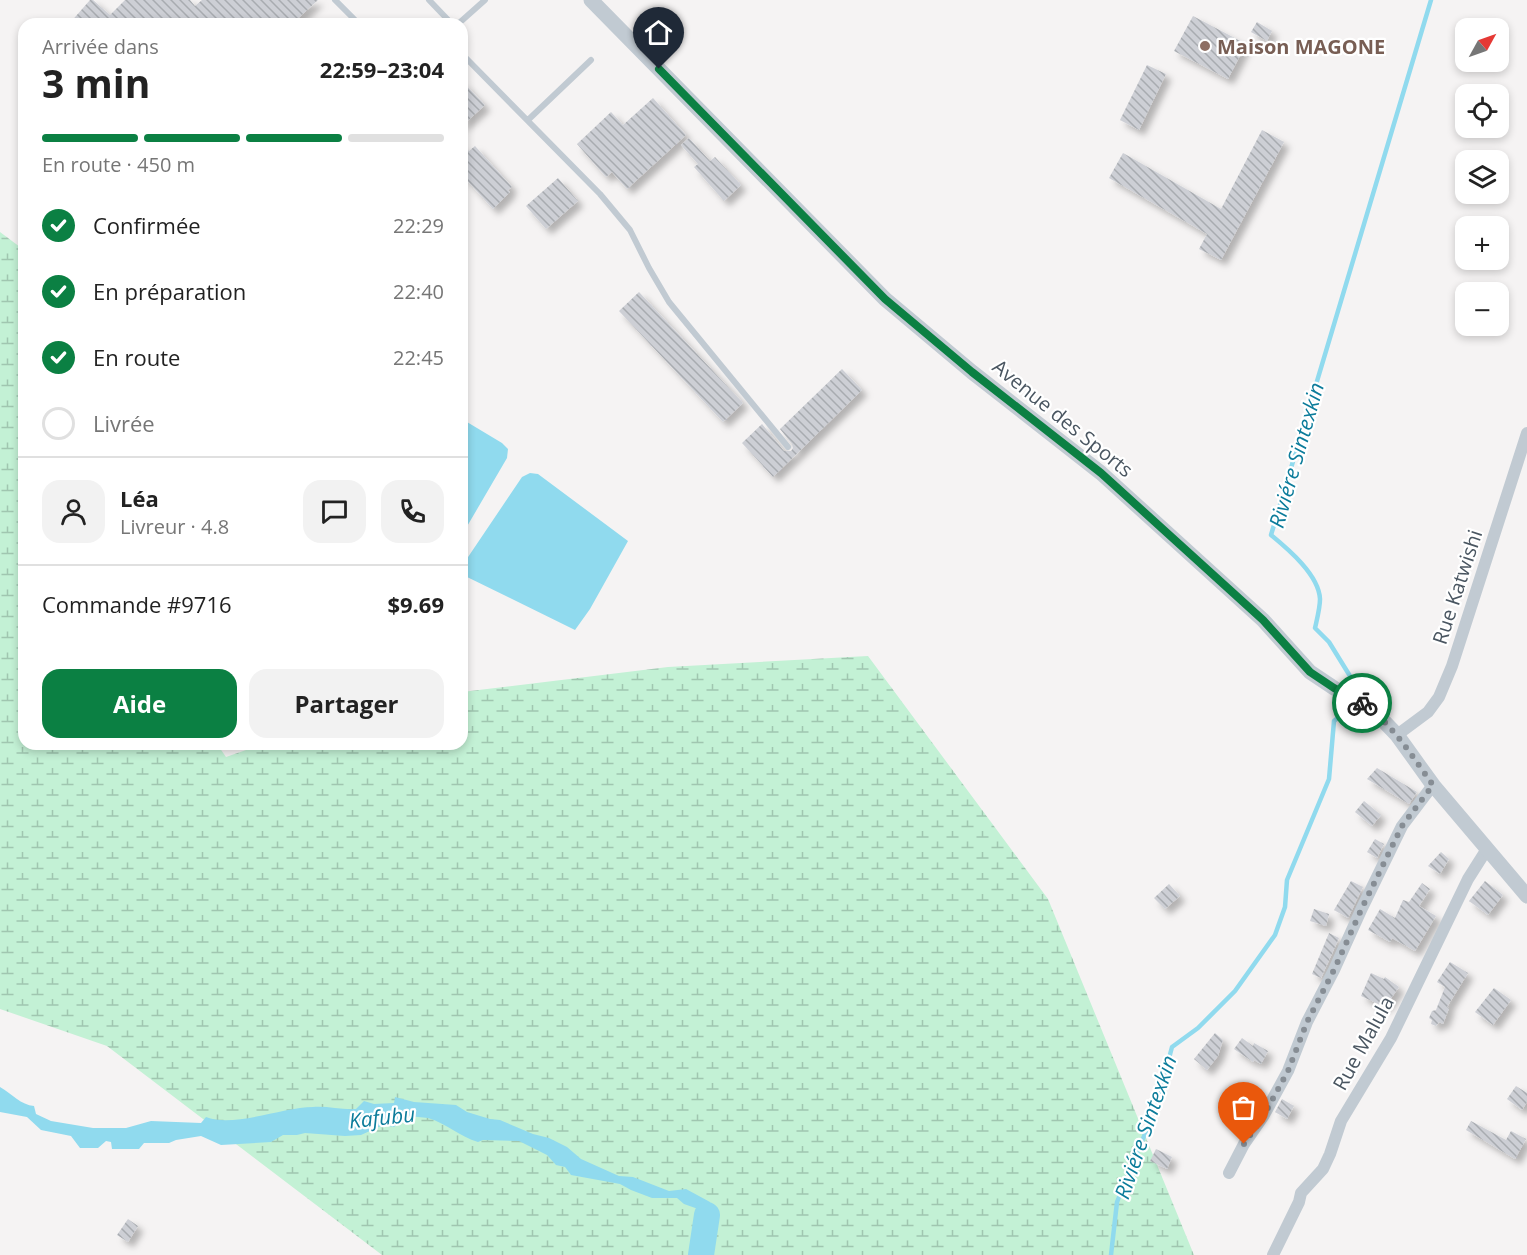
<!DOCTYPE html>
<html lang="fr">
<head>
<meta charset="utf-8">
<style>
	body { margin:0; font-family:"Open Sans",sans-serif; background:#f2f2f2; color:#222; height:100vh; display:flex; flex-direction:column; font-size:22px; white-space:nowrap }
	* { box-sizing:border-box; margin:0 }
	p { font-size:20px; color:#767676 }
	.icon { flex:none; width:33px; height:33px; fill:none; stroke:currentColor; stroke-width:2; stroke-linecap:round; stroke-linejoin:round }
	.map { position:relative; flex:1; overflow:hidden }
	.sheet { position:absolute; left:18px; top:18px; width:450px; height:732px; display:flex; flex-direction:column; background:#fff; border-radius:18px; box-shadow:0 3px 9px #0003 }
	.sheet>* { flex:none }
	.needle { width:39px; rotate:50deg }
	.tools { position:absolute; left:1455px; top:18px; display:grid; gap:12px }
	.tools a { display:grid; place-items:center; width:54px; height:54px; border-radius:12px; background:#fff; box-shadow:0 3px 9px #0003; font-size:30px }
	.pin { position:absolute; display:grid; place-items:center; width:51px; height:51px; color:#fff; margin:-62px -26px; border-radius:50% 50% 50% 0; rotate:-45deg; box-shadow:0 0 6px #0007 }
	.pin .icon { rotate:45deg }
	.courier { position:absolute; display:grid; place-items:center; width:60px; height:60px; margin:-30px; border:4px solid #0b8043; border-radius:50%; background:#fff; color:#222; box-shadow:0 2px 8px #0007 }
	.headline em { font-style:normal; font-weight:700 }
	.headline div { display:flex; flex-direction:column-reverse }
	.headline { display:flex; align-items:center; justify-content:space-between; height:102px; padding:0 24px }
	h1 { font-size:39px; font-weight:700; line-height:45px }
	.bar { display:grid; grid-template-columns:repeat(4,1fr); gap:9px 6px; align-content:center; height:72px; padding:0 24px }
	.bar i { height:8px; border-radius:4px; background:#e0e0e0 }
	.bar .active { background:#0b8043 }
	.bar p { grid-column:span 4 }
	.line { display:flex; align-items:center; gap:15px; padding:0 24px; border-top:2px solid #e0e0e0 }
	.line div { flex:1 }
	.round { display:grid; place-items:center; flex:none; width:63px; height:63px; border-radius:18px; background:#f2f2f2 }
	ol { padding:0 24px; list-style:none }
	li { display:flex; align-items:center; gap:18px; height:66px }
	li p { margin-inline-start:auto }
	li .icon { padding:6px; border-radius:50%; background:#0b8043; color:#fff; stroke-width:4 }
	li:last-child { color:#767676 }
	li i { width:33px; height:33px; border:3px solid #e0e0e0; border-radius:50% }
	.cta { display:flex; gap:12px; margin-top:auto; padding:12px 24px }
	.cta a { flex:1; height:69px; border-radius:18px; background:#0b8043; color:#fff; font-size:24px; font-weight:700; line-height:69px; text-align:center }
	.cta a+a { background:#f2f2f2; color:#222 }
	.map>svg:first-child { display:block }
</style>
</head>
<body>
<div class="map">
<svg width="1527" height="1255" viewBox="0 0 1527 1255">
	<defs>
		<pattern id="wetland-marsh" width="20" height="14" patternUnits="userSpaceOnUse" patternTransform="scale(1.5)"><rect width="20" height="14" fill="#c3f1d5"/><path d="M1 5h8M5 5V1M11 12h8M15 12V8" fill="none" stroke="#a0c6b0"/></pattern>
		<pattern id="building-back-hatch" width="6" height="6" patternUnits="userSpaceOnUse" patternTransform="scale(1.5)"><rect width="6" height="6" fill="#cdcfd5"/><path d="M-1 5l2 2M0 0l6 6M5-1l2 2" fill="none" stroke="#a8abb0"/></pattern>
		<filter id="shadow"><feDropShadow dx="5.5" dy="5.5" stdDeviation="3" flood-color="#0004"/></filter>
	</defs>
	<rect width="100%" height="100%" fill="#f5f3f3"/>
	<path fill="url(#wetland-marsh)" d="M0,232l24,18v494h193l9,13 37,-13h199v-52l206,-25 200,-11 180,243 146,356h-812l-275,-209 -107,-37z"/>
	<path fill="#90daee" d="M462,419l40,24 6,6 -1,9 -45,77z
		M530,473l8,1 90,67 -38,68 -15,21 -110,-54 -3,-4v-6l60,-89z
		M0,1087c12,7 21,18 34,19l2,8 15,7 42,7h33l25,-7 50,2 5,-6c28,11 77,-10 107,-10 15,-1 29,3 43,2l8,-8 10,3 20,-1 1,-6 19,5 42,3 11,7 23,7 10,1 33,14 16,4 18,9 14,12 38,17 14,1 36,14 17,-2 24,13c5,13 9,31 -2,42 -3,4 -7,6 -9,11l-9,-1c3,-13 8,-25 14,-38l-3,-6 -17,-6 -7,-6h-25l-21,-8 -11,-6 -49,-9 -6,-8 -9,-2 -9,-10 -28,-14 -36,-1 -5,2c-18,-5 -32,-19 -50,-24 -6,-1 -14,-1 -20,-2l-14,11 -11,-2 -22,10 -16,1 -40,-3 -8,2h-14l-12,7 -50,3 -20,-9 -25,4 -7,3h-25l-5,6h-27l-1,-7 -5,-1 -8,7h-18l-9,-12 -30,-6 -14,-13 -27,-5z"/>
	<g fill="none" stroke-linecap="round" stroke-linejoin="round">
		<path stroke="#90daee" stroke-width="4.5" d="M1111,1255l6,-53 39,-95 16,-60 26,-19 37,-37 40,-56 10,-28 2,-27 42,-101 5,-58 17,-14 7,-18 -29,-47 -14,-14c2,-9 5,-20 5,-29 -1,-24 -32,-50 -49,-64l160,-535"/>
		<path stroke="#90daee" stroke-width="26" d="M701,1255l6,-40"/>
	</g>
	<path fill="url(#building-back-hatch)" filter="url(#shadow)" d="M90,0h3l17,15 15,-15h65l5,6 7,-6h116l-26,24h-152l-4,-5 -5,5h-62z
		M1193,16l53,28 -18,35 -54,-28z
		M1257,22l15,9 -5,10 -16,-9z
		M1147,65l19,9 -27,56 -19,-10z
		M462,81l23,24 -23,21z
		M653,98l33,37 -59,54 -15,-17 -6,5 -29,-33 34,-32 12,13z
		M1262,130l22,12 -63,118 -22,-11 8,-15 -98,-56 14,-25 98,56z
		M689,138l21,23 5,-4 26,28 -17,16 -30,-34 4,-3 -17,-19z
		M462,144l7,7 6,-5 37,41 -4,3 2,2 -17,17 -31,-34z
		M558,178l20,23 -32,28 -20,-23z
		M639,292l104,111 -20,19 -104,-111z
		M842,369l20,21 -89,87 -31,-34 20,-19 22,27h7l2,-3 -1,-4 -12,-15z
		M1377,768l40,24 -8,12 -42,-25z
		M1364,801l17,14 -9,11 -17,-14z
		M1375,839l9,5 -7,14 -10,-6z
		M1441,852l8,7 -9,15 -12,-8z
		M1351,881l12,6 -15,31 -14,-8z
		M1485,881l18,14 -15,20 -19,-14z
		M1422,883l8,6 -11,17 17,10 -21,35 -23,-13 -2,4 -22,-12 12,-21 15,9 8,-18 6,2z
		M1169,884l11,12 -15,13 -11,-11z
		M1314,909l15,5 -3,12 -16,-5z
		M1329,933l10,5 -18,40 -9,-4z
		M1450,962l18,11 -21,34 2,1 -6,16 -4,-2 -3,4 -5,-2 1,-4 -3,-2 3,-7 4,-1 9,-23 -8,-5z
		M1371,973l13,6 1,-2 14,10 -14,20 -24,-11z
		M1494,988l17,12 -18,25 -18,-13z
		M1215,1033l8,7 -5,16 -11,14 -13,-11z
		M1242,1038l11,8 1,-3 14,8 -7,13 -7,-4 -1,2 -19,-13z
		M1516,1086l11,7v9l-5,8 -15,-11z
		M1282,1099l12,7 -7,13 -12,-7z
		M1471,1121l35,19 5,-9 15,8 -11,20 -49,-29z
		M1156,1149l16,8 -5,12 -17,-8z
		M128,1219l10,7 -10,16 -11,-7z"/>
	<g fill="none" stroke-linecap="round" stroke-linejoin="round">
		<path stroke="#c1cad2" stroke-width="6" d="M335,0l24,24
			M429,0l23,24
			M458,24l27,-24
			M462,54l138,140 30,36 19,38 20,34 119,145
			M528,120l63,-60"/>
		<path stroke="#c1cad2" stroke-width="12" d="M1397,735l31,-23 11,-15 13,-31 75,-233
			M1229,1173l15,-29 20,-29 24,-44 19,-49 27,-52 28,-62 40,-82 31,-41
			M1273,1255l26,-53 2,-9 22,-24 7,-15 11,-33 50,-83 77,-159 19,-30"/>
		<path stroke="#c1cad2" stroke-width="15" d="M591,0l294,299 87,73 129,101 162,147 47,52 24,16 39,22 24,25 36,50 94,111"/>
	</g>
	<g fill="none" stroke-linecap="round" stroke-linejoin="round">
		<path stroke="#868d94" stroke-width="6" stroke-dasharray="0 10.8" d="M1244,1144l20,-29 24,-44 19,-49 27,-52 28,-62 40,-82 31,-41c-21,-29 -41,-62 -71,-82"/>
		<path stroke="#0b8043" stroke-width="8" d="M659,69l226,230 87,73 129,101 162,147 47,52 24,16 28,15"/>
	</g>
	<circle fill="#8d6e63" stroke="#fff" stroke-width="2" cx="1205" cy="46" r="6"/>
	<g text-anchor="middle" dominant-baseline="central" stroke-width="4.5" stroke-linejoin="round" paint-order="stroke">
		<g font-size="20" font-weight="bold" fill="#785e54" stroke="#fff" text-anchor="start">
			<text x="1217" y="46">Maison MAGONE</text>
		</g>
		<g font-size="20" fill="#4a5661" stroke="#fff">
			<text transform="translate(1063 418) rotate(39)">Avenue des Sports</text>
			<text transform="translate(1457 587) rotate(-72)">Rue Katwishi</text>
			<text transform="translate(1363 1043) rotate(-61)">Rue Malula</text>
		</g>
		<g font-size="21" font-style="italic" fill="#0c7c9b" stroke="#fff">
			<text transform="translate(1296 455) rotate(-74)">Riviére Sintexkin</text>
			<text transform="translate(382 1117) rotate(-6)">Kafubu</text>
			<text transform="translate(1145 1127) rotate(-71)">Riviére Sintexkin</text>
		</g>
	</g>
</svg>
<div class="tools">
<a><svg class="needle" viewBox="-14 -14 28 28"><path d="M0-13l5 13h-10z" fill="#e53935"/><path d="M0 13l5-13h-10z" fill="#767676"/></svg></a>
<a><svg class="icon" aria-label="locate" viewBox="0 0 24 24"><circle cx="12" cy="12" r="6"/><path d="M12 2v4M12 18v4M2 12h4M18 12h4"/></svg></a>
<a><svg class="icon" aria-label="layers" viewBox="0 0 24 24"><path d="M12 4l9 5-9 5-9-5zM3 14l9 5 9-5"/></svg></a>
<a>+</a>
<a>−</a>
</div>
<div class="pin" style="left:1244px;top:1144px;background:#ea580c"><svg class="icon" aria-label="bag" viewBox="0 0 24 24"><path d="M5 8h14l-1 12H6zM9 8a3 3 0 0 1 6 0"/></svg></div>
<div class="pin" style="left:659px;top:69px;background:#1f2937"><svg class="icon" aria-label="home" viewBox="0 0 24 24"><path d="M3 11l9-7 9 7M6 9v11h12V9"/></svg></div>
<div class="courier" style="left:1362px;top:703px"><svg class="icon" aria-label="bike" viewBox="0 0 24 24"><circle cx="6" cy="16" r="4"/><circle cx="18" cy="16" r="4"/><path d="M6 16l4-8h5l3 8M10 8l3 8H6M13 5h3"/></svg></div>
<section class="sheet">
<div class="headline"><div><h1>3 min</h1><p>Arrivée dans</p></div><em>22:59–23:04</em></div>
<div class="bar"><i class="active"></i><i class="active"></i><i class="active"></i><i></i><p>En route · 450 m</p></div>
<ol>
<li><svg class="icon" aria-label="check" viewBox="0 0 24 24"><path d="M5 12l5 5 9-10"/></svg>Confirmée<p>22:29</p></li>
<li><svg class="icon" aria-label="check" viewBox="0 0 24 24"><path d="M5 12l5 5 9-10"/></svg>En préparation<p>22:40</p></li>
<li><svg class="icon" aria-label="check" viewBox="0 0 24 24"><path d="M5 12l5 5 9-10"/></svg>En route<p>22:45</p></li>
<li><i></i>Livrée</li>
</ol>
<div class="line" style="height:108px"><a class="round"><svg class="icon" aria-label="person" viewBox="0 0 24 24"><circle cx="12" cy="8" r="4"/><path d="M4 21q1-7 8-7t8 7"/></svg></a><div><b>Léa</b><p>Livreur · 4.8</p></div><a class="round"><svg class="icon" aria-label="chat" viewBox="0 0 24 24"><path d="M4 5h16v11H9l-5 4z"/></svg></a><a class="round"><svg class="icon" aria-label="phone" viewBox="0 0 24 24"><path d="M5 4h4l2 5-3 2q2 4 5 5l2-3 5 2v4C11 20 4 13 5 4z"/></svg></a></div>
<div class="line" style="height:78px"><div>Commande #9716</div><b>$9.69</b></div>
<div class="cta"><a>Aide</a><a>Partager</a></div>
</section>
</div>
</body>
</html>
